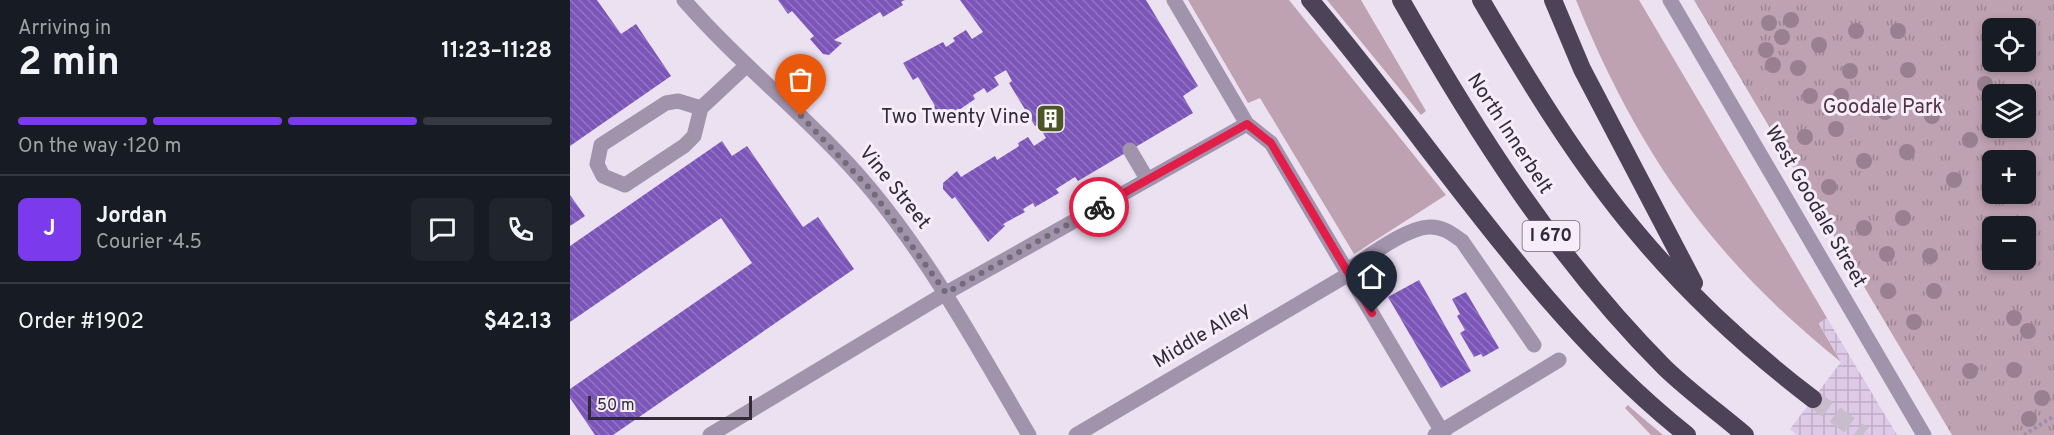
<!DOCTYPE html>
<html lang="en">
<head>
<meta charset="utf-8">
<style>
	body { margin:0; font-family:Overpass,sans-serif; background:#20242c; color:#f1f3f6; height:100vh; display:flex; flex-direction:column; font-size:22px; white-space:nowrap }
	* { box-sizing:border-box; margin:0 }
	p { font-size:20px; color:#9ea1a6 }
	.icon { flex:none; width:33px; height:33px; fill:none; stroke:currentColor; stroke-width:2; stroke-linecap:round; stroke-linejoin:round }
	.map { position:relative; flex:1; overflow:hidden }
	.sheet { display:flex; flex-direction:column; background:#171b24; width:570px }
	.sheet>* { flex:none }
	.controls { position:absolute; left:1412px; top:18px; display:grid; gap:12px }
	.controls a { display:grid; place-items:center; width:54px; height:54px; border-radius:9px; background:#171b24; box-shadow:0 3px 9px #0003; font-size:30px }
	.scale { position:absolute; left:18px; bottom:15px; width:164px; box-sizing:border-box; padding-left:6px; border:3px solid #312b38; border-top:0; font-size:16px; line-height:21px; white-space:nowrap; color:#312b38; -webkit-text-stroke:4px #f5edf9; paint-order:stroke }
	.pin { position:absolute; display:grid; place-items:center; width:51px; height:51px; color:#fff; margin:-62px -26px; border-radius:50% 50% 50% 0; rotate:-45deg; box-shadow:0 0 6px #0007 }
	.pin .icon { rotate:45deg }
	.courier { position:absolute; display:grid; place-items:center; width:60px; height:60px; margin:-30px; border:4px solid #e11d48; border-radius:50%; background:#fff; color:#222; box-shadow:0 2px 8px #0007 }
	.summary em { font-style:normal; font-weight:700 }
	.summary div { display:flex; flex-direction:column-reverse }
	.summary { display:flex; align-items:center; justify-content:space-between; height:102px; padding:0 18px }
	h1 { font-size:39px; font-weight:700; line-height:45px }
	.bar { display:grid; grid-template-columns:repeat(4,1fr); gap:9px 6px; align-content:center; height:72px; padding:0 18px }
	.bar i { height:8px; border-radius:4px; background:#363941 }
	.bar .selected { background:#7c3aed }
	.bar p { grid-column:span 4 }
	.line { display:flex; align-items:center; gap:15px; padding:0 18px; border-top:2px solid #363941 }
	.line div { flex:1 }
	.round { display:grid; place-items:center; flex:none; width:63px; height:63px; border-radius:9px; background:#20242c }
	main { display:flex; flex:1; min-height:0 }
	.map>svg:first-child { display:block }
</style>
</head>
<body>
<main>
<section class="sheet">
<div class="summary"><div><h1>2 min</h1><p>Arriving in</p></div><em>11:23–11:28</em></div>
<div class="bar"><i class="selected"></i><i class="selected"></i><i class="selected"></i><i></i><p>On the way · 120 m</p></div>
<div class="line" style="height:108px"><b class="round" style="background:#7c3aed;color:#fff">J</b><div><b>Jordan</b><p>Courier · 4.5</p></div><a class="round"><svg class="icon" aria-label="chat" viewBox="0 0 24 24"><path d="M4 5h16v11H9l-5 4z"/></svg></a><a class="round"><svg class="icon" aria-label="phone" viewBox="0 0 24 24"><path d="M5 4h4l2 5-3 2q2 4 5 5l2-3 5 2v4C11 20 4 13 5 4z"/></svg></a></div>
<div class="line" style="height:78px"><div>Order #1902</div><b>$42.13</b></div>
</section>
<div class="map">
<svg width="1484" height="435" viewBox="0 0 1484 435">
	<defs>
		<pattern id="park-tufts" width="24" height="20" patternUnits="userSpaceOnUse" patternTransform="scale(1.5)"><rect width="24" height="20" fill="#bfa2b1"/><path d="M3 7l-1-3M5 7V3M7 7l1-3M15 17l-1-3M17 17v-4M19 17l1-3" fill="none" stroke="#9c8491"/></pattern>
		<pattern id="plaza-grid" width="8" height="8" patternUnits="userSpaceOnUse" patternTransform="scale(1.5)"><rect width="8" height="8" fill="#dec9e7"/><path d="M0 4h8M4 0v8" fill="none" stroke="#bfadc7"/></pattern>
		<pattern id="building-back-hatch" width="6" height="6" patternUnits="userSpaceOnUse" patternTransform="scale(1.5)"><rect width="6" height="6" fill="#7c55bb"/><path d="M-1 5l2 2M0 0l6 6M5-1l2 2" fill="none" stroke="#9175bd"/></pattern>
	</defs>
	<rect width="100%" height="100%" fill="#ece1f1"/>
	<path fill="#bfa2b1" d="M618,0h101l157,195 -92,59 -94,-156 -12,5z
		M757,0h34l65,111 -5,4z
		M1006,0h63l188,318 -8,6 22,38c-128,-102 -204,-211 -265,-362z
		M1058,405l3,3 32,27h-12l-26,-27z"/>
	<path fill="url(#park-tufts)" fill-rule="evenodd" d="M1124,0h360v435h-102zM1422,28h33v34h-33zM1422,94h33v34h-33zM1422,160h33v34h-33zM1422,226h33v34h-33z"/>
	<path fill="url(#plaza-grid)" d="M1257,318l70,117h-100l-7,-6 51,-67 -22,-39z"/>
	<path fill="url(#building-back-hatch)" d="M0,0h27l24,34 15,-10 35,52 -101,70z
		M208,0h127l-4,2 2,3 -20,12 -3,-5 -46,28 8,3 -13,12 -6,-1 -13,-15 4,-3 -22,-25 -4,3z
		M390,0h186l52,86 -15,10 10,17 -115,68 -3,-4 -19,12 3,4 -24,14 -2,-4 -10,6 2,3 -22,12 2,2 -17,16 -33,-45 -3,2 -9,-10v-6l14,-12 4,6 34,-21 2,4 22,-14 -1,-3 10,-6 6,9 12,-8 -8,-14 -3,2 -26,-43 3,-2 -6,-11 -12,7 5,8 -12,8 -3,-5 -11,7 2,4 -35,24 -9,-15 4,-2 -17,-29 -5,3 -10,-17 40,-21 3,5 9,-6 -2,-3 13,-8 6,9 11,-7z
		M152,141l10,15 15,-10 56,81 15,-10 36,52 -241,166h-18l-25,-37v-9l182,-126 -31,-45 -151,104v-76z
		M0,195l15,21 -15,10z
		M849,280l52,91 -30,17 -53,-91z
		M896,292l33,56 -16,9 -2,-3 -7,3 -14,-24 5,-3 -8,-14 3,-2 -8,-15z"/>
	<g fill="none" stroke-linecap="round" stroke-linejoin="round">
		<path stroke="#c7bdcc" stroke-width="18" stroke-dasharray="18 9" stroke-linecap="butt" d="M1243,399l50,36"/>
		<path stroke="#9c8da8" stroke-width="4" stroke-dasharray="3 3" stroke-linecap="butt" d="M1454,435l30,-19"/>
		<path stroke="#a193ab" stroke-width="15" d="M114,0c59,68 131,122 188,191 62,75 108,161 157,244
			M604,0l73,124 24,19 173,292
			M1100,0l254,435
			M131,108l-7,28 -10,10 -59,39 -22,-9 -6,-12 4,-19 65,-42 12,-2 23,7 45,-42
			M560,150l17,29
			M776,271c21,-13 59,-43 83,-44 13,-1 23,7 33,14l72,104
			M140,435l236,-142 301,-169
			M506,435l273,-161
			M865,435l124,-75"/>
		<path stroke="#4c4358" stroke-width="18" d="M740,0c123,144 227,316 377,435
			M831,0c75,132 156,260 264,368 25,24 54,45 80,67
			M911,0c47,80 97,163 157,234 51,61 112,117 175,165
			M983,0l29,69 112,214"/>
	</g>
	<g fill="#988091">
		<circle cx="1221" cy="20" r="8"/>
		<circle cx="1199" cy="23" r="8"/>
		<circle cx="1286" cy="31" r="8"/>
		<circle cx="1328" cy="31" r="8"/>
		<circle cx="1212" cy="37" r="8"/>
		<circle cx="1249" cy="45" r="8"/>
		<circle cx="1196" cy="50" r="8"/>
		<circle cx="1203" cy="65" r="8"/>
		<circle cx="1228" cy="68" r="8"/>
		<circle cx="1338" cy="70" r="8"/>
		<circle cx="1280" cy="71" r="8"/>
		<circle cx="1415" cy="84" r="8"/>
		<circle cx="1240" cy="96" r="8"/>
		<circle cx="1271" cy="96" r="8"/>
		<circle cx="1315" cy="112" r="8"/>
		<circle cx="1362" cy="116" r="8"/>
		<circle cx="1266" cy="129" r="8"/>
		<circle cx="1235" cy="137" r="8"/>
		<circle cx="1400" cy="140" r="8"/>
		<circle cx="1337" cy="152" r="8"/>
		<circle cx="1294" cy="161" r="8"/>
		<circle cx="1384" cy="180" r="8"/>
		<circle cx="1259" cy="187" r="8"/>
		<circle cx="1333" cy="218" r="8"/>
		<circle cx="1294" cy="228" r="8"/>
		<circle cx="1317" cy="254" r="8"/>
		<circle cx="1360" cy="256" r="8"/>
		<circle cx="1318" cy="291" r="8"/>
		<circle cx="1364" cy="291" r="8"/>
		<circle cx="1444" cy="318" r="8"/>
		<circle cx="1344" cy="322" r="8"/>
		<circle cx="1458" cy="331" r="8"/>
		<circle cx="1444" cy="370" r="8"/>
		<circle cx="1400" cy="371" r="8"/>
		<circle cx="1472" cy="398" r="8"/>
		<circle cx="1459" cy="419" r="8"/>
	</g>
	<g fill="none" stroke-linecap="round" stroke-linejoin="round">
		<path stroke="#726b79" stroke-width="6" stroke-dasharray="0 10.8" d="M231,116l71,75 74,102 153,-86"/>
		<path stroke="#e11d48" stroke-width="8" d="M529,207l148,-83 24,19 101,170"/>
	</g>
	<defs>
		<symbol id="building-square" viewBox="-11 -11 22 22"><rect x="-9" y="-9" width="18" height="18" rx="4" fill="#4c5624" stroke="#f5edf9"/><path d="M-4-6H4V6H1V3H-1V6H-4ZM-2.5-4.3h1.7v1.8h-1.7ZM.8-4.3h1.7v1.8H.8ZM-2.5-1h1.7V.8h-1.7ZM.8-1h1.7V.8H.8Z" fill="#fff"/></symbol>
	</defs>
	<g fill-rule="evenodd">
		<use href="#building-square" x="464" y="102" width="33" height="33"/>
	</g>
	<g text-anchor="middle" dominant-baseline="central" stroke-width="6" stroke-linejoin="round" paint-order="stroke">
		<rect fill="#f5edf9" stroke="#6c6572" stroke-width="1.5" x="952.5" y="221" width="57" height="30" rx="4.5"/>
		<g font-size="18" font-weight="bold" fill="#312b38">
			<text x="981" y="236">I 670</text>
		</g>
		<g font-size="20" fill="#543142" stroke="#f5edf9">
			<text x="1313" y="108">Goodale Park</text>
		</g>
		<g font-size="20" fill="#312b38" stroke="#f5edf9" text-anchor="end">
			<text x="460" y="118">Two Twenty Vine</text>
		</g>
		<g font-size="20" fill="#312b38" stroke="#f5edf9">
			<text transform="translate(939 134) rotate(57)">North Innerbelt</text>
			<text transform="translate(324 188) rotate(51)">Vine Street</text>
			<text transform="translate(1245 207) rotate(60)">West Goodale Street</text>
			<text transform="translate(632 336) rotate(-31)">Middle Alley</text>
		</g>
	</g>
</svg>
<div class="controls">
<a><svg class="icon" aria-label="locate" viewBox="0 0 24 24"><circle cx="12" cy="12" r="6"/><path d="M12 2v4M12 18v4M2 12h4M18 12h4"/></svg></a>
<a><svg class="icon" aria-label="layers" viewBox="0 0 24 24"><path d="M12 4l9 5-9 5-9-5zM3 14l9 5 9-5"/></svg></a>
<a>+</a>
<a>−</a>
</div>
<div class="scale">50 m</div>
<div class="pin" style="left:231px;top:116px;background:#ea580c"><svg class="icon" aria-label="bag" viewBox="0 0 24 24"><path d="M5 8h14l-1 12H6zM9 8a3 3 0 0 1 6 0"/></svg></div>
<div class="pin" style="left:802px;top:313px;background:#1f2937"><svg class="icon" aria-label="home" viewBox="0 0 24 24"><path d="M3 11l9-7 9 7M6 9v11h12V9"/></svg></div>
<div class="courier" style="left:529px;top:207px"><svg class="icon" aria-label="bike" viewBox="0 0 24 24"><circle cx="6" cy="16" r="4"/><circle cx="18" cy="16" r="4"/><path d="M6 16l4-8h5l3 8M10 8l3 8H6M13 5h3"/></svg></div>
</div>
</main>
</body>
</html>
